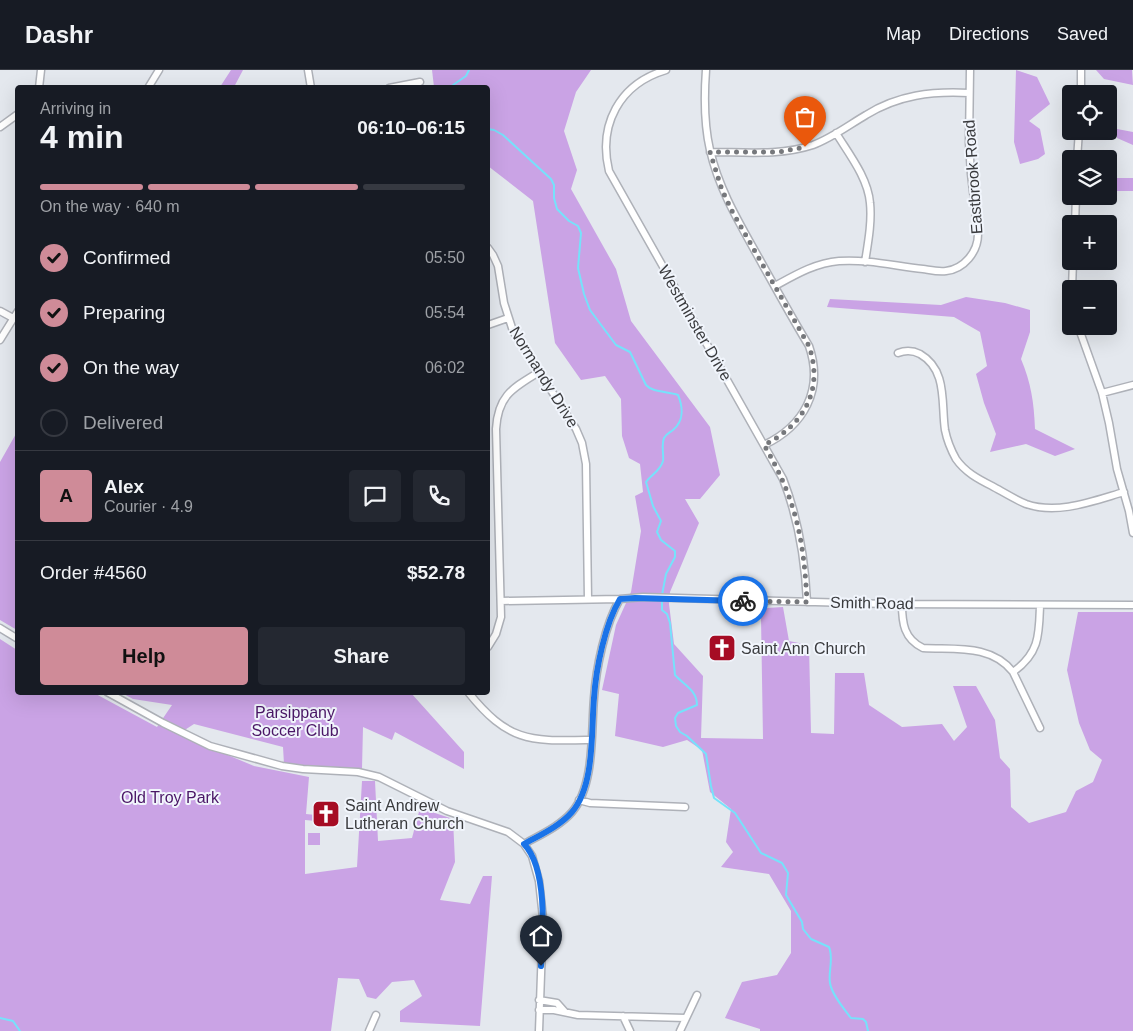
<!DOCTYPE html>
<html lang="en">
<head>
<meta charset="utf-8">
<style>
	body { margin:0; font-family:Arial,sans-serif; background:#242831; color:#f1f3f6; height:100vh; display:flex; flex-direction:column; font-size:19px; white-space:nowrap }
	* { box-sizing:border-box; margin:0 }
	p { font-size:16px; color:#9ea1a6 }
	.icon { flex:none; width:28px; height:28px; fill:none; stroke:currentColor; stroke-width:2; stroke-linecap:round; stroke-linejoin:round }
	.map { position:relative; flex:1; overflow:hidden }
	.panel { position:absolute; left:15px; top:15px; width:475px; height:610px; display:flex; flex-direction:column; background:#171b24; border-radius:5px; box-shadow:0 5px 20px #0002 }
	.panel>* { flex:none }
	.tools { position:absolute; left:1062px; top:15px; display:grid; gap:10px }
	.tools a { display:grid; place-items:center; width:55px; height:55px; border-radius:5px; background:#171b24; box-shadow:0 5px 20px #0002; font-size:25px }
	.pin { position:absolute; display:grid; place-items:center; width:42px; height:42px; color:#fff; margin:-51px -21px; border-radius:50% 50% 50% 0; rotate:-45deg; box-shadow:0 0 5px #0007 }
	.pin .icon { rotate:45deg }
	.courier { position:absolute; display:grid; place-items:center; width:50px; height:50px; margin:-25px; border:4px solid #1a73e8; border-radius:50%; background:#fff; color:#222; box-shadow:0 1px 6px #0007 }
	.headline em { font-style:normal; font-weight:700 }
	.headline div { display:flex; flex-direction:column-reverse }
	.headline { display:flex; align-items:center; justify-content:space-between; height:85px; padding:0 25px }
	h1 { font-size:32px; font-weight:700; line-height:38px }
	.bar { display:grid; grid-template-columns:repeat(4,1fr); gap:8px 5px; align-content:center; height:60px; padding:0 25px }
	.bar i { height:6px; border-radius:4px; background:#363941 }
	.bar .on { background:#cf8b98 }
	.bar p { grid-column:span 4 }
	.line { display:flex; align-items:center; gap:12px; padding:0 25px; border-top:1px solid #363941 }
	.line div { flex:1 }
	.round { display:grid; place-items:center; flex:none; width:52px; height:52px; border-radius:5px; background:#242831 }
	ol { padding:0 25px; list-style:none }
	li { display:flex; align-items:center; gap:15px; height:55px }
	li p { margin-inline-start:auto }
	li .icon { padding:5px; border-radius:50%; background:#cf8b98; color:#111; stroke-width:4 }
	li:last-child { color:#9ea1a6 }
	li i { width:28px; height:28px; border:2px solid #363941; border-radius:50% }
	.primary-button { display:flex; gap:10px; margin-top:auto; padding:10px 25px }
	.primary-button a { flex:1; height:58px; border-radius:5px; background:#cf8b98; color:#111; font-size:20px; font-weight:700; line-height:58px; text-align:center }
	.primary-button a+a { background:#242831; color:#f1f3f6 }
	header { display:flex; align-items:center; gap:30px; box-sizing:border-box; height:70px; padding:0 25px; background:#171b24; border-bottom:1px solid #363941 }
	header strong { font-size:24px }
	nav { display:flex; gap:28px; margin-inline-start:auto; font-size:18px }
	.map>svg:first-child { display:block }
</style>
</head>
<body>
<header>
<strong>Dashr</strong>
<nav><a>Map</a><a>Directions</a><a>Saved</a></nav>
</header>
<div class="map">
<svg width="1133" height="961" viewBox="0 0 1133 961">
	<rect width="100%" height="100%" fill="#e4e8ee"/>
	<path fill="#caa3e5" d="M231,0h12l-9,17h-14z
		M432,0h159l-15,22 -12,39 13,39 -6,19 45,80 15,52 79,106 10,48 -20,24h-15l14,24 -29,69 -1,12 5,40 29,32 -2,62 62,1 -2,-121 6,-10 16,-1 6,34 20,4 2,88 23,1 1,-61h29l5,32 33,22 40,-3 12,17 13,-14 -14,-41h23l19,34 5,38 10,11 1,38 18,16 37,-11 10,-21 17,-9 9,-22 -12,-10 -11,-27 -12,-53 11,-58h55v419h-373v-2l-35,-11 17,-36 35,-7 14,-22v-42l-22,-37 -48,-7 12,-15 -7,-10 5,-33 -21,-17 -8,-42 -15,-10 -24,7 -48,-11 4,-42 -17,-4 14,-65 15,-33 10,-61 -6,-35 8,-4 -3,-28 -11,-6 -7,-22 -1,-37 -16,-23 -24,4 -26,-37 -22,-142 -45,-35v-78l-54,-1z
		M1016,0l21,7 13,27 -21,17 11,8 5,25 -7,5 -18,5 -6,-22z
		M1096,0h36l1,15 -29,-6z
		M1117,59l16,3v13l-16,-7z
		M1109,108h24v13h-24z
		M966,227l39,6 25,7v22l-9,27c10,24 13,43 14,70l40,20 -20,7 -29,-12 -36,8 6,-18 -12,-31 -8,-29 11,-8 -7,-34 -26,-15 -127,-10 3,-8 111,6z
		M17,362v198l-17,-10v-158z
		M0,569l17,11 1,42 76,1 63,34 15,-22 -39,-6 -11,-6h289l53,59v17l-69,-37 -3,8 -29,-13 -1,42 -46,-1 -32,-4 -1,-17 -89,-23 -14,9h-5l79,33 55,11 -3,37 10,1v6l-11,-1v54l52,-7 5,-86h13l3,60 34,-3 8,-30 33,11 2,43 -15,38 30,4 13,-28h9l-12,150 -80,-4v-11l22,-15 -8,-16 -22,2 -16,17 -9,-2 -8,-18 -21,-1 -7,53h-331z
		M308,763h12v12h-12z"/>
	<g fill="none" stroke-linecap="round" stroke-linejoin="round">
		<path stroke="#76e2fb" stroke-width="2" d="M453,18v-3l13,-9 3,-6
			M488,59l6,1 9,5 48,44 3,6v13l3,11 12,12 9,5 3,7 -3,35 6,26 6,16 26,35 14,7 16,33c7,8 22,6 32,10 5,12 6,26 -5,35 -4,3 -7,4 -9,8 -3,7 0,16 -1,23 -2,9 -12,14 -17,21l7,24 8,15 -4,11 4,8 14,11v6l-9,17 -4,21
			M662,530v10l5,4 3,9 5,52c9,10 22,15 22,30l-19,8 -3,5 1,8 4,6 7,4 19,18 5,32 3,12 21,15 26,40 21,10 6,10 -2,22 16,27 1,7 8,10 18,8c5,12 -1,24 1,36 2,12 14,26 21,35l12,1 3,3 2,9
			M0,948l13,3 7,10"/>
		<defs>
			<path id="minor" d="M308,0l3,18
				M666,0c-47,14 -68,55 -57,101l174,308c16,41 22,80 24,123
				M706,0c-2,27 -2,54 4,80 9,40 30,74 50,110 16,29 32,58 49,86 15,44 -5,80 -45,99
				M1081,0v24
				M39,18l2,-18
				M148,18l11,-18
				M389,18l31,-6
				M0,57l18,-13
				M836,63c13,21 32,45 34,70 2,19 -2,40 -5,59
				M710,82c34,0 70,4 103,-7 19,-7 36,-20 53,-30 32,-20 66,-24 103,-22
				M1077,89l2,-28
				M1075,154l1,-28
				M488,178l5,7 5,11 6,37 9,28 63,98 6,14 4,21 2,135
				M775,216c20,-11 40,-23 64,-25 28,-2 56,5 84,8 7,1 15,3 23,2 18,-2 32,-19 32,-37l-7,-60 -2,-31 1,-73
				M1072,219l1,-28
				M0,241l13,7
				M488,255l20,-7
				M1078,256l24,67 7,30 8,46 12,42 4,22
				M0,270l18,-29
				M898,283c8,-3 14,-3 22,1 28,16 21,50 25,76 2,10 6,20 11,29 9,13 22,20 36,27 11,6 22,13 34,18 32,11 67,-3 98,-12
				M1102,323l31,-8
				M501,531l119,-2
				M902,534c0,19 2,35 21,44 32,2 68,-4 90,24l27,56
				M0,558l18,11
				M488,577l8,-13 5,-17 -5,-188c2,-34 17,-41 43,-57
				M1013,602c27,-19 26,-38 27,-67
				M107,622l56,31 47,23 72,20 21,3 55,3 21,5 68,34 61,21 16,12 8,12 7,25 4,37 -4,113
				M468,622c41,51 62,49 123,48
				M579,730l11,3 95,4
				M524,774c16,-9 36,-18 48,-32 23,-27 19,-80 22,-114 2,-30 11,-74 26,-99l23,-2 243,7 247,1
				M539,930l18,3 8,9
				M539,940h15l24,5 108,3
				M623,946l7,15
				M369,961l7,-16
				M680,961l17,-36"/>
		</defs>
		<use href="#minor" stroke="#aeb1b8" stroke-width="9"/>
		<use href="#minor" stroke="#fff" stroke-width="6"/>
	</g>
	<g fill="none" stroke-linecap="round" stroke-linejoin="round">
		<path stroke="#76787c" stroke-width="5" stroke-dasharray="0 9" d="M743,531l64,1c-3,-62 -11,-103 -43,-157 40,-20 60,-55 45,-99l-77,-135 -10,-21 -12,-38h69l26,-5"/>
		<path stroke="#1a73e8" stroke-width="6" d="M541,896c2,-32 7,-97 -17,-122 16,-9 36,-18 48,-32 23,-27 19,-80 22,-114 2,-30 11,-74 26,-99l15,-1 108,3"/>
	</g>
	<defs>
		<symbol id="church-square" viewBox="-11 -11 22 22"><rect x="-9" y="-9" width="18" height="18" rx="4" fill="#a60c24" stroke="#f1f5fc"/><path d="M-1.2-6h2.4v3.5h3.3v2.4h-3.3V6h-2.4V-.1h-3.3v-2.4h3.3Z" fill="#fff"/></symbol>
	</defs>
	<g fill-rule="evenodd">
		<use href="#church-square" x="706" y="562" width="32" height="32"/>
		<use href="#church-square" x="310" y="728" width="32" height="32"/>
	</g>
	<g text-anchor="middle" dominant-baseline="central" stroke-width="4" stroke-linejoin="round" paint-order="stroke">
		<g font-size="16" fill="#3a3b3e" stroke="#f1f5fc">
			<text transform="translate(973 107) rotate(-94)">Eastbrook Road</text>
			<text transform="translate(695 253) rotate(60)">Westminster Drive</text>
			<text transform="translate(544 307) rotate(58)">Normandy Drive</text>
			<text transform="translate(872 533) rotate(1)">Smith Road</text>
		</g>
		<g font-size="16" fill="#3a3b3e" stroke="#f1f5fc" text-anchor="start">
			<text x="741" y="578">Saint Ann Church</text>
			<text x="345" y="735">Saint Andrew<tspan x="345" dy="18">Lutheran Church</tspan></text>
		</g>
		<g font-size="16" fill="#4a1666" stroke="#f1f5fc">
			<text x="295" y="642">Parsippany<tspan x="295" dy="18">Soccer Club</tspan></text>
			<text x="170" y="727">Old Troy Park</text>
		</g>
	</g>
</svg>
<div class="tools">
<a><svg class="icon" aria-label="locate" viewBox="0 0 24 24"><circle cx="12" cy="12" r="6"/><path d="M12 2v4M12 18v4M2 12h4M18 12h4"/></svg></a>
<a><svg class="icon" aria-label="layers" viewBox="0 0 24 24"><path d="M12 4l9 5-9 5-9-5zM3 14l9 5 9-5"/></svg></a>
<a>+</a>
<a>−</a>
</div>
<div class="pin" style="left:805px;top:77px;background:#ea580c"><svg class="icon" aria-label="bag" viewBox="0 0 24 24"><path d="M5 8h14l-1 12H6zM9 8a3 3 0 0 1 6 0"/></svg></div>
<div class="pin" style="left:541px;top:896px;background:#1f2937"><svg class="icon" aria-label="home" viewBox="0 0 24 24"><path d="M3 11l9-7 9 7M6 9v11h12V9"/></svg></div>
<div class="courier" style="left:743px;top:531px"><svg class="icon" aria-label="bike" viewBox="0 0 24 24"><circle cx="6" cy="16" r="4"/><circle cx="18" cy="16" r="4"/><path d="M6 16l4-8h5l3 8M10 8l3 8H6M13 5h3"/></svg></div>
<section class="panel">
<div class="headline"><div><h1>4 min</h1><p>Arriving in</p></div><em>06:10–06:15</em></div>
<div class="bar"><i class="on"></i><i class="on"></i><i class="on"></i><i></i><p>On the way · 640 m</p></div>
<ol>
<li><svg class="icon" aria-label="check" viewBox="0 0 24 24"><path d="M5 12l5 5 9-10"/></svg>Confirmed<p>05:50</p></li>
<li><svg class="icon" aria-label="check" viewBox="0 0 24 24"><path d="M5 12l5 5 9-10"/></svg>Preparing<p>05:54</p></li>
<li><svg class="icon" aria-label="check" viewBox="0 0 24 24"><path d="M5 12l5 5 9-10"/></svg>On the way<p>06:02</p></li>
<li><i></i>Delivered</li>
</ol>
<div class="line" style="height:90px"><b class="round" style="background:#cf8b98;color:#111">A</b><div><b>Alex</b><p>Courier · 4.9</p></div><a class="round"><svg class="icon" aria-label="chat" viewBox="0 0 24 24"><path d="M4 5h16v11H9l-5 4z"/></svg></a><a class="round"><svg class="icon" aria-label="phone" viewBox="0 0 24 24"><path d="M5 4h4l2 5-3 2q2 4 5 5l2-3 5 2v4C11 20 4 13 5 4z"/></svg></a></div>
<div class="line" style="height:65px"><div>Order #4560</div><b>$52.78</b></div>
<div class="primary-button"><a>Help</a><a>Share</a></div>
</section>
</div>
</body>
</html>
